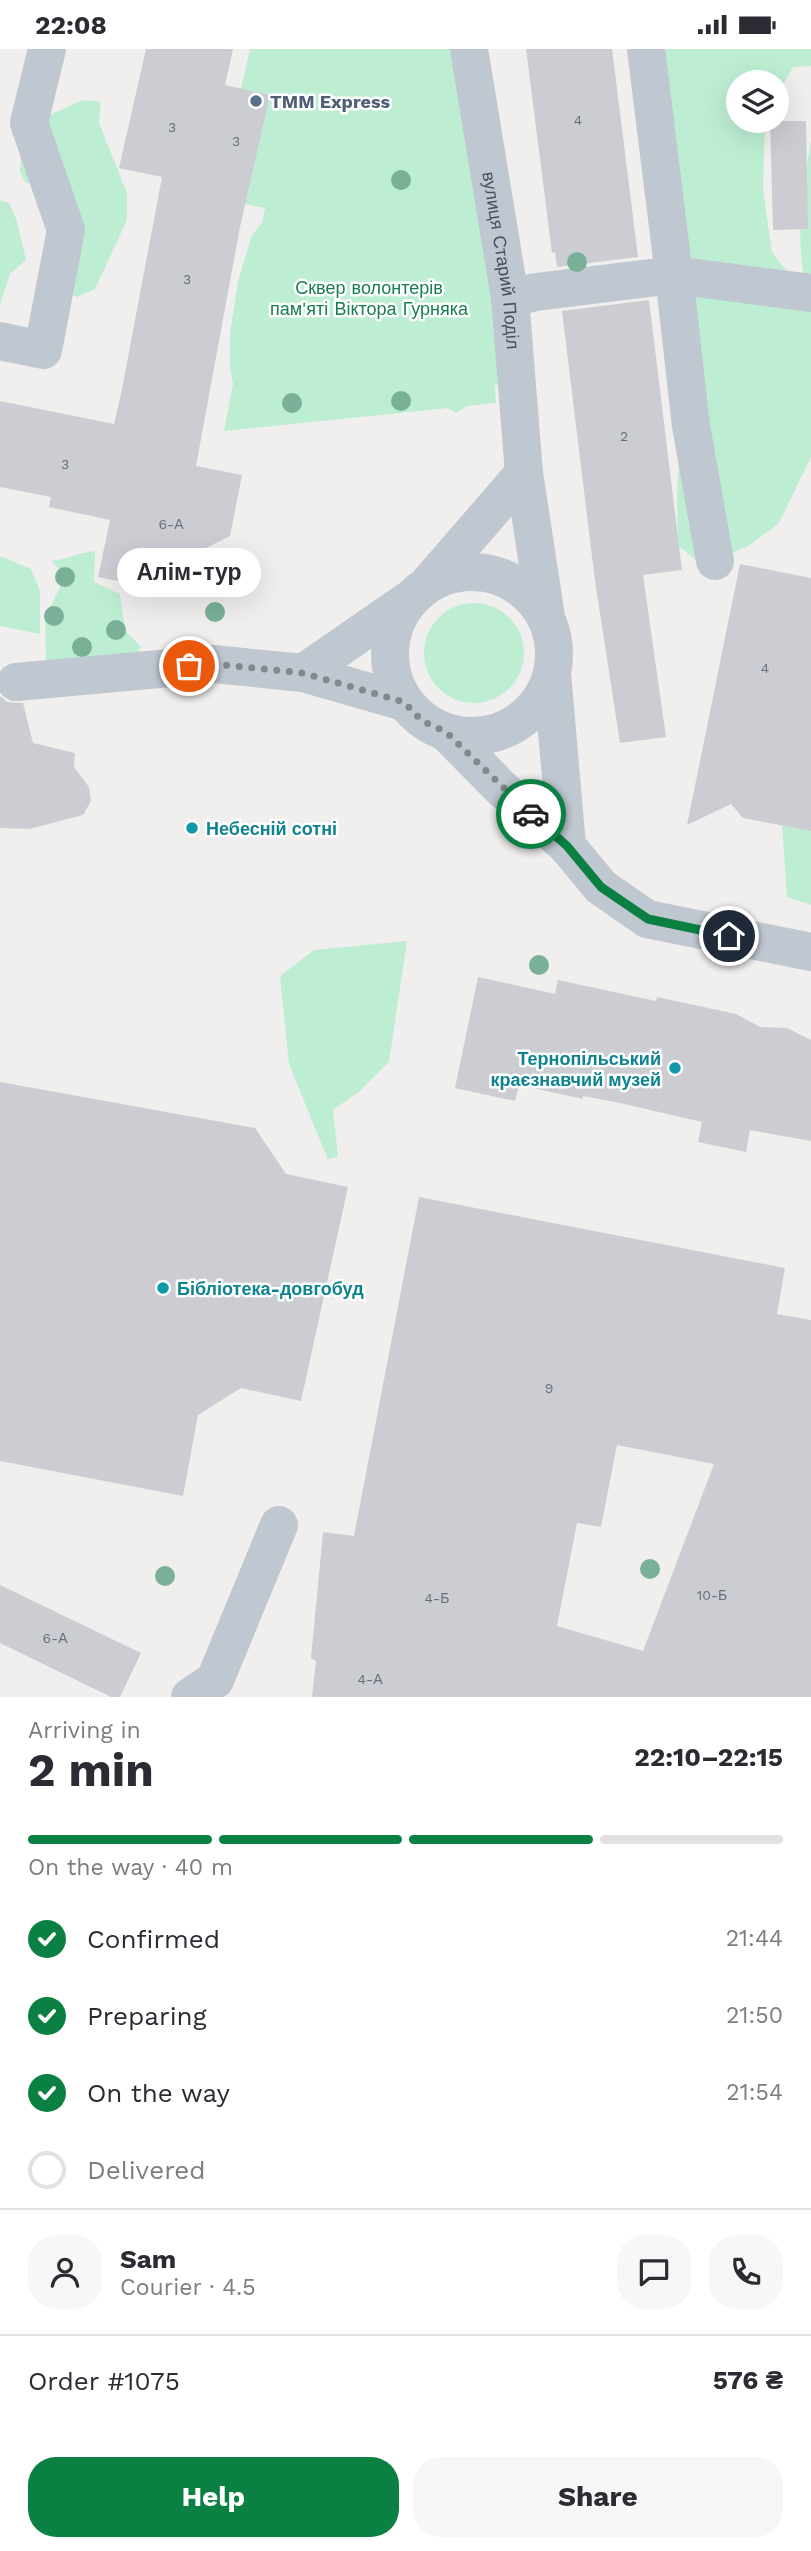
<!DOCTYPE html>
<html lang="en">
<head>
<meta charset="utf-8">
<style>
	body { margin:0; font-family:"Work Sans",sans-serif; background:#f7f7f7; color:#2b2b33; height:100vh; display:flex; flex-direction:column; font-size:26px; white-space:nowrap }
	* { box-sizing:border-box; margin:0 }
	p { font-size:23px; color:#7c7c81 }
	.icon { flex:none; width:38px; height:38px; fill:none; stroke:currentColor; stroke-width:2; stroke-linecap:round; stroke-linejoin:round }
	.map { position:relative; height:1648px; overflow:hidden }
	.panel { display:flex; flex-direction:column; background:#fff; flex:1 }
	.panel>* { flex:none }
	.buttons { position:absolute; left:726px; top:21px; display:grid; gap:14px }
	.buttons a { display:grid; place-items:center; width:63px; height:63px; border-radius:50%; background:#fff; box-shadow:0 7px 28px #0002; font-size:35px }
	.pin { position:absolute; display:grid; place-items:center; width:60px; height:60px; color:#fff; margin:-30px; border:4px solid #fff; border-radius:50%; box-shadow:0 2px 7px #0007 }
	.courier { position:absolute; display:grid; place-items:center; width:70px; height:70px; margin:-35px; border:5px solid #0b8043; border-radius:50%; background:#fff; color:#222; box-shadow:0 2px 9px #0007 }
	.bubble { position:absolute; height:49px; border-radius:24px; background:#fff; box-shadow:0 7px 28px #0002; font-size:23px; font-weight:700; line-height:49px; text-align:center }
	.summary em { font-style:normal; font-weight:700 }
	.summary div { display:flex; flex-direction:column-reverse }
	.summary { display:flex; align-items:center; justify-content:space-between; height:119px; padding:0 28px }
	h1 { font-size:46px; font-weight:700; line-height:52px }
	.bar { display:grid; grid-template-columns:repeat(4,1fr); gap:10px 7px; align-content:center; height:84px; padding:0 28px }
	.bar i { height:9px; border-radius:5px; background:#e1e1e2 }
	.bar .active { background:#0b8043 }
	.bar p { grid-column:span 4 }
	.line { display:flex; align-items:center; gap:18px; padding:0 28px; border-top:2px solid #e1e1e2 }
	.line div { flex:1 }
	.round { display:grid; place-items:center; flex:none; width:74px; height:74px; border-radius:28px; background:#f7f7f7 }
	ol { padding:0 28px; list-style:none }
	li { display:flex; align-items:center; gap:21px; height:77px }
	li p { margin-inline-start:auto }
	li .icon { padding:7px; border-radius:50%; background:#0b8043; color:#fff; stroke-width:4 }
	li:last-child { color:#7c7c81 }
	li i { width:38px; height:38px; border:4px solid #e1e1e2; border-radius:50% }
	.primary-button { display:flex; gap:14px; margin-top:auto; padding:14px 28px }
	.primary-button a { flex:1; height:80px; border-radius:28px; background:#0b8043; color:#fff; font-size:28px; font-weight:700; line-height:80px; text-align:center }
	.primary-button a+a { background:#f7f7f7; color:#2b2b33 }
	.status { display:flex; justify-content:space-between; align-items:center; height:49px; padding:0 35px; background:#fff; direction:ltr }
	.status svg { height:19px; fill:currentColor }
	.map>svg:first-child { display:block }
</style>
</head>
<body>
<div class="status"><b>22:08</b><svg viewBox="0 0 49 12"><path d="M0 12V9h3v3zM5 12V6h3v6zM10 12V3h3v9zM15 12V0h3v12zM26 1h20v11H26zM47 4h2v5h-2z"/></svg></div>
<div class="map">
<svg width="811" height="1648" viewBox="0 0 811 1648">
	<rect width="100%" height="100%" fill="#f1efee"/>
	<path fill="#bdeed4" d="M250,0h231l40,319 -26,18 1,17 -29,3 -11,7 -8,-5 -224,23 9,-47 -3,-18v-33l8,-52 14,-46 10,-12 3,-15 -49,-9z
		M655,0h156v17l-18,1 -16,29v-14h-39v39h27l-2,68 9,63 17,22 22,38v145l-32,66 -29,22 -46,21 -26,-20 -1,-53 2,-34z
		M83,51l18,2 -2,21 28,70v27l-32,69 -18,8 -14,-9 -8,-102 -29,-3 -6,-12 3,-33 20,-20z
		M811,92v153c-20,-34 -7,-114 0,-153z
		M0,151l9,3 8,18 9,39 -16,14 -10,31z
		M95,502l-1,31 26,12 5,36 16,17 -7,11 -88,3 -1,-44 20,-40 -13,-16c15,-2 28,-9 43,-10z
		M0,507l31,13 9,22v43l-40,-8z
		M424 604a50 50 0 1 1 100 0a50 50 0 1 1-100 0Z
		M782,776l29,6v74l-24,-8z
		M407,892l-18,121 -29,29 -27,19 5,46 -10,4 -39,-96 -9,-88 34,-26z"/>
	<path fill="#cbcdd3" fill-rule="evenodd" d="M146,0h87l-8,36 45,10 -30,132 -44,239 46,9 -12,61 -26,13 -5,23h-26l-19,16 -56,-11 12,-57 -61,-13 2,-10 -51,-10v-86l114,23 8,-35 40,-212 -43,-9z
		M526,0h86l26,208 -81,10 -2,-15 -3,1z
		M770,72h36l2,108 -35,1z
		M649,251l33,270 -39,5 23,162 -46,6 -25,-162 -33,-270z
		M740,515l71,14v253l-68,-13 -12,-14 -44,21z
		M0,647l7,6 16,1 10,40 42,10 -1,14 15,20 2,14 -8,14 -54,14 -29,-1z
		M478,928l77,17 3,-14 98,21 1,-4 79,17 24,13 27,1 24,12v101l-61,-11 -4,22 -48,-10 4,-20 -82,-19 -37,-7v3l-64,-14 -4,16 -60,-13z
		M0,1033l255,46 31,46 62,13 -47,214 -60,-13 -43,27 -15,81 -183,-35z
		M419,1148l366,71 -8,46 34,6v377h-499l4,-36 -5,-3 12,-126 31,4zM617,1396l97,19 -71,187 -86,-25 20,-103 24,4z
		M0,1536l141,68 -21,44h-9l-111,-54z"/>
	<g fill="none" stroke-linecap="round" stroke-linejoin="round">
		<g stroke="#bfc7d0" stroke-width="38">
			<path id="s1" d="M469,0l41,249 14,175 22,144"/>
			<path d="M646,0l28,226 137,18"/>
			<path d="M510,249l26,-6 138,-17 17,151 24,135"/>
			<path d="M0,292l43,9 23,-120 -37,-107 18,-74"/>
			<circle cx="472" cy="605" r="82"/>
			<path d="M428,535l96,-111"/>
			<path d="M303,624l104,-72"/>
			<path d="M552,624l15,173"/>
			<path d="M16,633l198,-18 89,9 101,29"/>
			<path d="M446,683l54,55 67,59 34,41 46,32 164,33"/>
			<path d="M190,1648l25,-17 64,-155"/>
		</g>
	</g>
	<g fill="#7ab098">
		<circle cx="401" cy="131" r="10"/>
		<circle cx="577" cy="213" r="10"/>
		<circle cx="401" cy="352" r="10"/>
		<circle cx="292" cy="354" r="10"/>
		<circle cx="65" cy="528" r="10"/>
		<circle cx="215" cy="563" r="10"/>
		<circle cx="54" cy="567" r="10"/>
		<circle cx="116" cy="581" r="10"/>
		<circle cx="82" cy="598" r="10"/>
		<circle cx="539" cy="916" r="10"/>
		<circle cx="650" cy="1520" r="10"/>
		<circle cx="165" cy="1527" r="10"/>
	</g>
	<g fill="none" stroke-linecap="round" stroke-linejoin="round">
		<path stroke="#82888f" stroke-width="7" stroke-dasharray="0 12.6" d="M189,617l25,-2 89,9 101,29 18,19 24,11 85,82"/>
		<path stroke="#0b8043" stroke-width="9" d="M531,765l36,32 34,41 47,32 81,17"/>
	</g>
	<circle fill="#5c6f8a" stroke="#fff" stroke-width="2.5" cx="256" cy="52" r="7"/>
	<g fill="#0f9aa8" stroke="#fff" stroke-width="2.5">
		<circle cx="192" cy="779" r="7"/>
		<circle cx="675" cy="1019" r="7"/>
		<circle cx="163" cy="1239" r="7"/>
	</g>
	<g text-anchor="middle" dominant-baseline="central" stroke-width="5" stroke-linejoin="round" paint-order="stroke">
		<g font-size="14" fill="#686f7a">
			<text x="578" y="71">4</text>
			<text x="172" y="78">3</text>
			<text x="236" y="92">3</text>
			<text x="187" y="230">3</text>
			<text x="624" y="387">2</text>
			<text x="65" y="415">3</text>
			<text x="171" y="475">6-А</text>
			<text x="765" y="619">4</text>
			<text x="549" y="1339">9</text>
			<text x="712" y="1546">10-Б</text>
			<text x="437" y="1549">4-Б</text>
			<text x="55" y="1589">6-А</text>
			<text x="370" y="1630">4-А</text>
		</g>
		<g font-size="18" font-weight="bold" fill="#4e5e75" stroke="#fff" text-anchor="start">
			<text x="270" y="52">TMM Express</text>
		</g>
		<g font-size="18" fill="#47505c" stroke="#fff">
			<text stroke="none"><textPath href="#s1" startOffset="214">вулиця Старий Поділ</textPath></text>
		</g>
		<g font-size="18" fill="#187d52" stroke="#fff">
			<text x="369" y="238">Сквер волонтерів<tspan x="369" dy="21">пам'яті Віктора Гурняка</tspan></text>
		</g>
		<g font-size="18" font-weight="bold" fill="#0d838f" stroke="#fff" text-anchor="start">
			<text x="206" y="779">Небесній сотні</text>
			<text x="661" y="1009" text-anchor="end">Тернопільський<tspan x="661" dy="21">краєзнавчий музей</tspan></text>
			<text x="177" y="1239">Бібліотека-довгобуд</text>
		</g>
	</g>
</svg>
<div class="buttons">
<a><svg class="icon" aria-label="layers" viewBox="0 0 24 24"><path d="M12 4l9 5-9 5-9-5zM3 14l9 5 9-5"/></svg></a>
</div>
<div class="pin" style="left:189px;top:617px;background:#ea580c"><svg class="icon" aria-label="bag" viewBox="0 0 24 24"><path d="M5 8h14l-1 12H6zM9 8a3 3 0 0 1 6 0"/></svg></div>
<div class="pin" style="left:729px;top:887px;background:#1f2937"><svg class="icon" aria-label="home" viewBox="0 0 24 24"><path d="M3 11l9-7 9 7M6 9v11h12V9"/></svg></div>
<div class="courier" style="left:531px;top:765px"><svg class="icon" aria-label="car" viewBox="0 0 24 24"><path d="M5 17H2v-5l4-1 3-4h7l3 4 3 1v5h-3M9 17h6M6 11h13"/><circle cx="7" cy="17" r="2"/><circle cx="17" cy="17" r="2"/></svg></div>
<div class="bubble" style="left:117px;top:499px;width:144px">Алім-тур</div>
</div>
<section class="panel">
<div class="summary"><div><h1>2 min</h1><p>Arriving in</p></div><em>22:10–22:15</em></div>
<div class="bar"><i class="active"></i><i class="active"></i><i class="active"></i><i></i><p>On the way · 40 m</p></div>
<ol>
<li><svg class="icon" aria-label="check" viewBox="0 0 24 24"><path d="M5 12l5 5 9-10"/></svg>Confirmed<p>21:44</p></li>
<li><svg class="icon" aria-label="check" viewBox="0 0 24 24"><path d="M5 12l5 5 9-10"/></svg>Preparing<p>21:50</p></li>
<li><svg class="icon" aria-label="check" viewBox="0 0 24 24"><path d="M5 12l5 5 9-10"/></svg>On the way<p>21:54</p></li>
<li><i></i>Delivered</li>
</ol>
<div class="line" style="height:126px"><a class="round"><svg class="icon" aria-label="person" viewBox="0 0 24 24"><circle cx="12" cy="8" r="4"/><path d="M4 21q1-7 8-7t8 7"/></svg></a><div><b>Sam</b><p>Courier · 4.5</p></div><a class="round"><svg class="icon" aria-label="chat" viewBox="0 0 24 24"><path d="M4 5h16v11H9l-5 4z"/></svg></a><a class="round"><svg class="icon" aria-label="phone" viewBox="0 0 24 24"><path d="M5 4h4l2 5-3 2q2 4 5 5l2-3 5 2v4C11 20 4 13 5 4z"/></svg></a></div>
<div class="line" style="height:91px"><div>Order #1075</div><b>576 ₴</b></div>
<div class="primary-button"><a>Help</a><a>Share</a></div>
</section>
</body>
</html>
